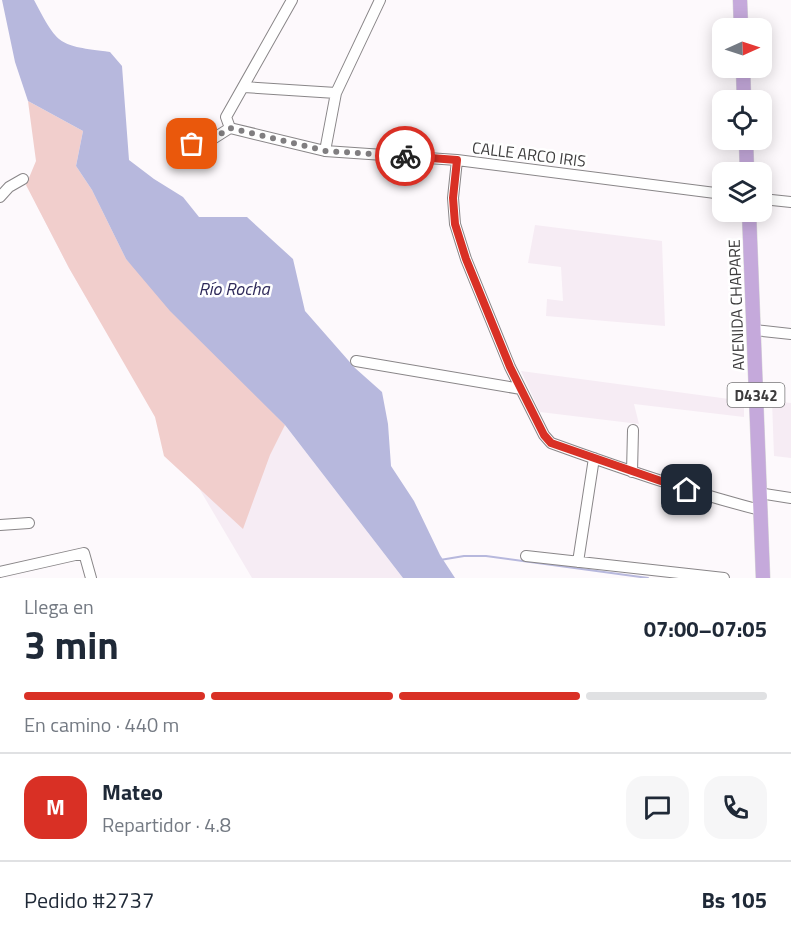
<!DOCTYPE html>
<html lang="es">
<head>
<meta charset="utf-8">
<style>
	body { margin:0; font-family:"Titillium Web",sans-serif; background:#f6f6f7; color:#1f2937; height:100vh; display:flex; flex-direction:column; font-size:22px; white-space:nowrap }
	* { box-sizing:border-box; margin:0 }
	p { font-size:20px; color:#747a83 }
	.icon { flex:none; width:33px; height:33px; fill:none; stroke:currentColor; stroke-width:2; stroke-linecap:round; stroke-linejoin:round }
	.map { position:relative; height:578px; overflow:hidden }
	.panel { display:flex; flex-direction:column; background:#fff; flex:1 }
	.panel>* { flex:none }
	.needle { width:39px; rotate:87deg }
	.fabs { position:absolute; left:712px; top:18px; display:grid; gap:12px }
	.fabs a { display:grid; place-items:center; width:60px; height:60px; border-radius:12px; background:#fff; box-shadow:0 3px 15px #0003; font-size:30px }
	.pin { position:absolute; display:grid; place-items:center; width:51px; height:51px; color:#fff; margin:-26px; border-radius:12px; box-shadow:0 3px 9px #0006 }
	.courier { position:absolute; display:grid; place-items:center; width:60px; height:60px; margin:-30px; border:4px solid #d93025; border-radius:50%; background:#fff; color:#222; box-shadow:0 2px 8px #0007 }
	.summary em { font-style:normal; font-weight:700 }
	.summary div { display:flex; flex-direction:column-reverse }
	.summary { display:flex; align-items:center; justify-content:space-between; height:102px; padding:0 24px }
	h1 { font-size:39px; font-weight:700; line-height:45px }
	.bar { display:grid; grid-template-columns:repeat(4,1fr); gap:9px 6px; align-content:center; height:72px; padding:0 24px }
	.bar i { height:8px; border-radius:4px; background:#e0e1e3 }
	.bar .current { background:#d93025 }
	.bar p { grid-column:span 4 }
	.line { display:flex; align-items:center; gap:15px; padding:0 24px; border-top:2px solid #e0e1e3 }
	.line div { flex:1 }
	.round { display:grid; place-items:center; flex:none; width:63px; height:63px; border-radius:18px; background:#f6f6f7 }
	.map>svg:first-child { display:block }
</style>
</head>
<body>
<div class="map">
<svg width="791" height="578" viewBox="0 0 791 578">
	<rect width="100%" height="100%" fill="#fdf9fc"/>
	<path fill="#f6ecf4" d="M92,190l34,69 44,52 115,114 118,153h-151l-183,-310 -34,-66z
		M535,225l127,16 3,85 -119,-10 1,-17 16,2 -2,-34 -33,-4z
		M521,371l223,30v16l-110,-13 5,20 -99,-12z
		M772,401l19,2v55l-17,-2z"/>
	<path fill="#f1cecc" d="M28,101l55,30 -7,35 16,24 34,69 159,166 -15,30 -27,74 -79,-73 -9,-39 -86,-149 -43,-83 10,-24z"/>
	<path fill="#b7b8dd" d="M2,0h32c25,47 24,45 76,52l12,14 7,94 25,19 29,18 16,20h48l46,42 12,52 50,57 27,24 6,32 3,42 23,35 26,54 15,23h-52l-118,-153 -115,-114 -44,-52 -34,-69 -16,-24 7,-35 -55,-30 -13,-39z"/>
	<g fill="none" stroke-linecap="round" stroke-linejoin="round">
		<path stroke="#b7b8dd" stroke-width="2" d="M440,560l24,-4h22l162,22"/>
		<defs>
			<path id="minor" d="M244,87l92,6
				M230,128l-4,-11 66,-117
				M192,144l16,-2 22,-14 95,23 132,9 266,34
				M325,151l11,-58 44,-93
				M457,160l-4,38 2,26 11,35 44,108 34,68 7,8c69,25 138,49 209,67
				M0,197l9,-10 14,-8
				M762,199l29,3
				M754,330l37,4
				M356,361l165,28
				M632,472l1,-42
				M759,493l32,5
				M0,525l29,-2
				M526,556l198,22
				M578,562l16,-104
				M0,572l84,-19 7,25"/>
			<path id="major" d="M740,0l1,28
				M743,68l1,32
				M746,140l1,32
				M749,212l14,366"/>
		</defs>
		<use href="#minor" stroke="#898688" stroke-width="12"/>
		<use href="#major" stroke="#d8d8d8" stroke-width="15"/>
		<use href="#minor" stroke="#fff" stroke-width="10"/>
		<use href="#major" stroke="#c5a9db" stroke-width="14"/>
	</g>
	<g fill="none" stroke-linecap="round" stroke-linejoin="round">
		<path stroke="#807e80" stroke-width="6" stroke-dasharray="0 10.8" d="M192,144l16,-2 22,-14 96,23 79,5"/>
		<path stroke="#d93025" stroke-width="8" d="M405,156l52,4 -4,38 2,26 11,35 44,108 34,68 7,8 136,47"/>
	</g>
	<g text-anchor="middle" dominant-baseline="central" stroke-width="5" stroke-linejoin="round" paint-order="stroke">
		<rect fill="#fff" stroke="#777677" stroke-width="1.5" x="727.5" y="383" width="57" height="24" rx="4.5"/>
		<g font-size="15" font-weight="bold" fill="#3d3c3d">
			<text x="756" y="395">D4342</text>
		</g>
		<g font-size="16" fill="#3d3c3d" stroke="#fff">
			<text transform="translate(529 154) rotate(7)">CALLE ARCO IRIS</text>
			<text transform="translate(736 305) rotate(-92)">AVENIDA CHAPARE</text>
		</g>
		<g font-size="18" font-style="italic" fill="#2f2a5a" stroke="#fff">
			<text x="234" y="288">Río Rocha</text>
		</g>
	</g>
</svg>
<div class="fabs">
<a><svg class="needle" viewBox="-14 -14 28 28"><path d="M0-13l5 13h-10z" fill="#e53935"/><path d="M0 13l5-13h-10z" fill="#747a83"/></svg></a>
<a><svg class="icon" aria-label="locate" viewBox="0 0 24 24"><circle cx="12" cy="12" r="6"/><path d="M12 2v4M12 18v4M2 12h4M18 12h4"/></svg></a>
<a><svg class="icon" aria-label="layers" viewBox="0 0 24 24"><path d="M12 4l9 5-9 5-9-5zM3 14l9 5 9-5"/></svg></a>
</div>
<div class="pin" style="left:192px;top:144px;background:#ea580c"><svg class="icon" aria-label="bag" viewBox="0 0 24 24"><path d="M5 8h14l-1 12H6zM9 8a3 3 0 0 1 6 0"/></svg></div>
<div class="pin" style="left:687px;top:490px;background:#1f2937"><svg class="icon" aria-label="home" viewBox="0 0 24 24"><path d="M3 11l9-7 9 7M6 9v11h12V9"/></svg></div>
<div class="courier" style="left:405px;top:156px"><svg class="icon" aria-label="bike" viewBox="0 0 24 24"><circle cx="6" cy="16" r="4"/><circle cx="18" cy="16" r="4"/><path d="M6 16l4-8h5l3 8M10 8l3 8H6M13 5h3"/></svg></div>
</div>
<section class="panel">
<div class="summary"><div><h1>3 min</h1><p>Llega en</p></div><em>07:00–07:05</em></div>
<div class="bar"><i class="current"></i><i class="current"></i><i class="current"></i><i></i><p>En camino · 440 m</p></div>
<div class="line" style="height:108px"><b class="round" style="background:#d93025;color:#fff">M</b><div><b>Mateo</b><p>Repartidor · 4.8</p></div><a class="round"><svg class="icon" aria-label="chat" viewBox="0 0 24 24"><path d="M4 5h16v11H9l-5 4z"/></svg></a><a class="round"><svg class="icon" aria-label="phone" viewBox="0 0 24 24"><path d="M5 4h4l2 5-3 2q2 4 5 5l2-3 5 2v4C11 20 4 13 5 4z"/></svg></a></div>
<div class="line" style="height:78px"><div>Pedido #2737</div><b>Bs 105</b></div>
</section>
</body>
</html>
